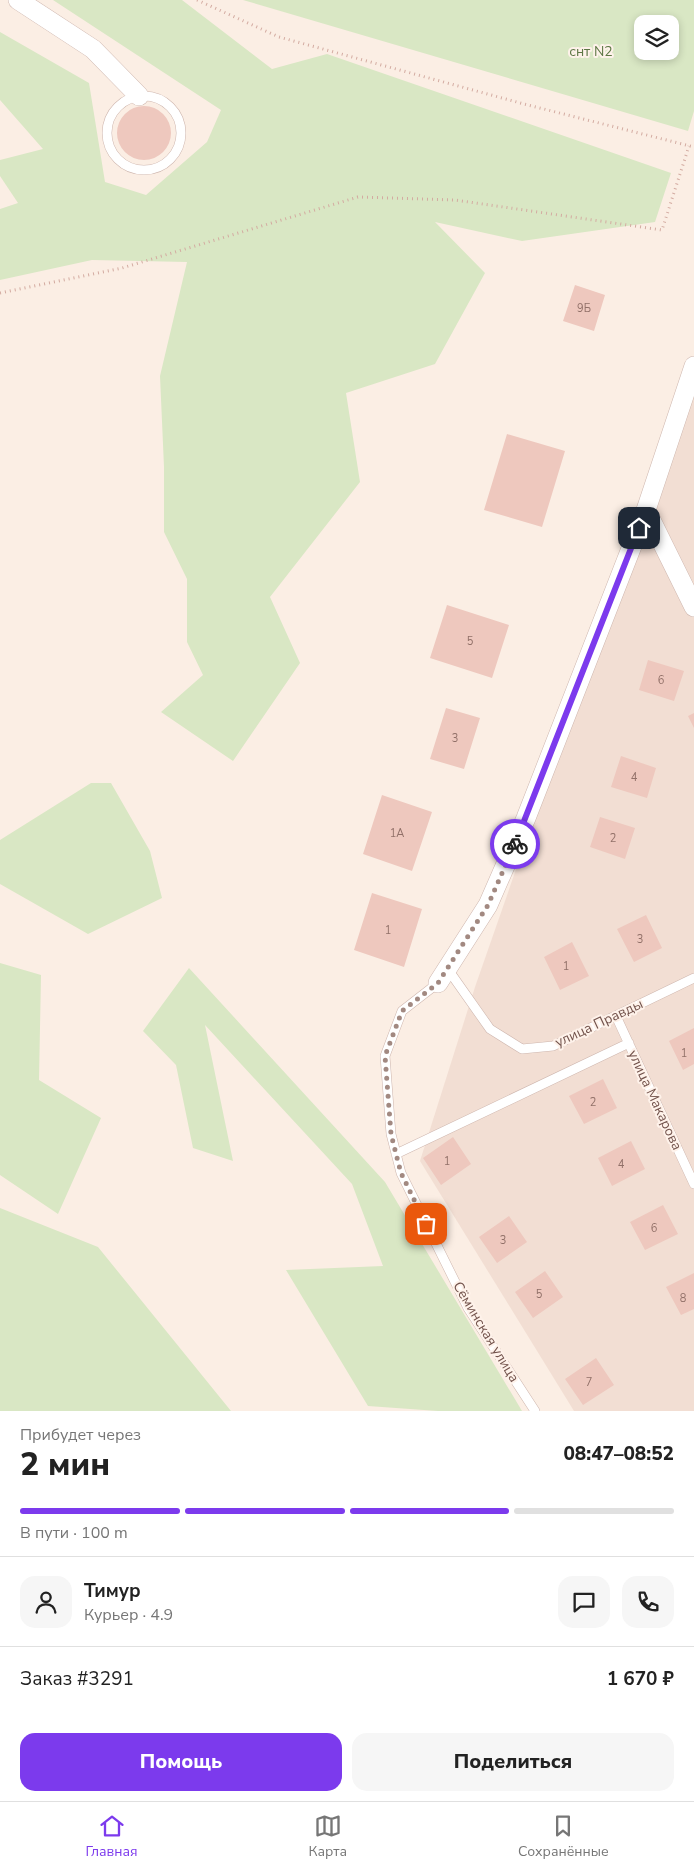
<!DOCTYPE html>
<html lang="ru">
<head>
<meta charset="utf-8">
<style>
	body { margin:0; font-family:"Nunito Sans",sans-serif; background:#f6f6f6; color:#222; height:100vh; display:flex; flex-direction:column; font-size:19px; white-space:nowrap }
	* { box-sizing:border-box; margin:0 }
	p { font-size:16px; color:#767676 }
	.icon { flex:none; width:28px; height:28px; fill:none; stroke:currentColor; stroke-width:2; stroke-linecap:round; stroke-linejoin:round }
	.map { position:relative; height:1411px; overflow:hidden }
	.drawer { display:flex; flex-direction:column; background:#fff; flex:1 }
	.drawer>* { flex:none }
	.buttons { position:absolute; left:634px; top:15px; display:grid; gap:10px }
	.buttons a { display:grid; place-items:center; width:45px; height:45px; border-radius:10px; background:#fff; box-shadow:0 2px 8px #0003; font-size:25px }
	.pin { position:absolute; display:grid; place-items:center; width:42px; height:42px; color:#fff; margin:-21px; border-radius:10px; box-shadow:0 2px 8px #0006 }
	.courier { position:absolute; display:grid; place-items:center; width:50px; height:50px; margin:-25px; border:4px solid #7c3aed; border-radius:50%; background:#fff; color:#222; box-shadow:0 1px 6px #0007 }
	.summary em { font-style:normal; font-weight:800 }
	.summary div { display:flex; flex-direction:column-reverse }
	.summary { display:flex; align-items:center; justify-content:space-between; height:85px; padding:0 20px }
	h1 { font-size:32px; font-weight:800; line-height:38px }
	.bar { display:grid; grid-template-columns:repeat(4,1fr); gap:8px 5px; align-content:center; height:60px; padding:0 20px }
	.bar i { height:6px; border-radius:4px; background:#e0e0e0 }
	.bar .current { background:#7c3aed }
	.bar p { grid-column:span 4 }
	.line { display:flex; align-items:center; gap:12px; padding:0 20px; border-top:1px solid #e0e0e0 }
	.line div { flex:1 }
	.round { display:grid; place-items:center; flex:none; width:52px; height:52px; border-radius:15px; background:#f6f6f6 }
	.cta { display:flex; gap:10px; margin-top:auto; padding:10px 20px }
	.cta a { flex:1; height:58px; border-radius:15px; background:#7c3aed; color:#fff; font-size:20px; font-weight:800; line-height:58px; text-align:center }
	.cta a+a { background:#f6f6f6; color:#222 }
	.tab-bar { display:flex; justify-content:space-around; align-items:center; height:70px; border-top:1px solid #e0e0e0; background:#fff; font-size:14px; color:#767676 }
	.tab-bar a { display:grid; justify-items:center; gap:2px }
	.tab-bar .current { color:#7c3aed }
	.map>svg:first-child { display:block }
</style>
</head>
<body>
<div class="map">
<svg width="694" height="1411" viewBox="0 0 694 1411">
	<rect width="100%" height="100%" fill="#fbeee4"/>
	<path fill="#f2ded3" d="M694,359v1052h-120l-154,-250 55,-174z"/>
	<path fill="#d9e7c4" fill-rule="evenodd" d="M53,0h129l90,69 55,-15 344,119 -16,49 -133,19 -87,-19 50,51 -50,91 -89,29 14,89 -90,115 30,66 -67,98 -72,-49 42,-37 -16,-33v-63l-23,-47v-65l-4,-91 27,-114 -95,-2 -92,20v-71l18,-6 -18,-27v-16l43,-11 -43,-49v-68l89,51 16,99 41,13 61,-53 14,-32z
		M243,0h451v111l-6,20zM642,24h28v27h-28z
		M91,783h20l39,68 12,47 -74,36 -88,-50v-44z
		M0,963l41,12 -2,105 62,38 -43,96 -58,-39z
		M189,968l196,214 137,229h-84l-70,-5 -82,-136 97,-4 -31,-82 -147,-159 28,136 -40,-13 -17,-83 -33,-34z
		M0,1208l98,39 133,164h-231z"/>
	<path fill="#eec8be" d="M117 133a27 27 0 1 1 54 0a27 27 0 1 1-54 0Z
		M575,285l30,10 -11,36 -31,-10z
		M507,434l58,17 -23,76 -58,-17z
		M447,605l62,20 -17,53 -62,-20z
		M648,660l36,11 -10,30 -35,-11z
		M446,708l34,10 -16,51 -34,-10z
		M694,713v15l-6,-12z
		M621,756l35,12 -9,30 -36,-11z
		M382,795l50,17 -20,59 -49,-17z
		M600,817l35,11 -10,31 -35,-12z
		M372,893l50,16 -18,58 -50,-17z
		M646,915l16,33 -28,14 -17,-33z
		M572,942l17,34 -29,14 -16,-33z
		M694,1028v36l-11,6 -14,-29z
		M603,1079l14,29 -33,16 -15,-28z
		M453,1137l18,27 -30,21 -18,-27z
		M631,1141l14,28 -33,17 -14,-28z
		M663,1205l15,29 -33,16 -15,-28z
		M509,1216l18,26 -30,21 -18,-26z
		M545,1271l18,26 -30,21 -18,-26z
		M694,1273v36l-13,6 -15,-28z
		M596,1358l18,27 -31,20 -18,-26z"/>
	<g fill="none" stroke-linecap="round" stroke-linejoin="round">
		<defs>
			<path id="lane" d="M107 133a37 37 0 1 1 74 0a37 37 0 1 1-74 0Z
				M447,968l43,61 32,20 31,-3 141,-68
				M438,983l-36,28 -17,45 6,78 10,39 67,135 67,103
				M616,1016l78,168
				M396,1154l233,-111"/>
			<path id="street" d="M18,0l75,49 46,47
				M646,510l48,97
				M438,983l50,-78 38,-87 120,-308 48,-144"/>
		</defs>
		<use href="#lane" stroke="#ceb6ae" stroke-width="10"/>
		<use href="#street" stroke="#ceb6ae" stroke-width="20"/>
		<path stroke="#d3aba1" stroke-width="3" stroke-dasharray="1 4" stroke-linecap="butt" d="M197,0l82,37 245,67 170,43
			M0,293l122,-25 236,-71 97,3 207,30 27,-84"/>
		<use href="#lane" stroke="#fff" stroke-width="9"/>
		<use href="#street" stroke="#fff" stroke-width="19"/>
	</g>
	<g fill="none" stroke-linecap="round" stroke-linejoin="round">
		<path stroke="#a28981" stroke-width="5" stroke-dasharray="0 9" d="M426,1224l-25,-51 -5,-19 -5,-20 -6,-78 17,-45 36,-28 50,-78 27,-61"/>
		<path stroke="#7c3aed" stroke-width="6" d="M515,844l124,-316"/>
	</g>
	<g text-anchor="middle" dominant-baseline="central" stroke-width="4" stroke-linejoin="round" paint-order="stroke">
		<g font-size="11" fill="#917068">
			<text x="584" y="308">9Б</text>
			<text x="470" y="641">5</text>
			<text x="661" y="680">6</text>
			<text x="455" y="738">3</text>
			<text x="634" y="777">4</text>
			<text x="397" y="833">1А</text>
			<text x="613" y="838">2</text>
			<text x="388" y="930">1</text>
			<text x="640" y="939">3</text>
			<text x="566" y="966">1</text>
			<text x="684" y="1053">1</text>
			<text x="593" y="1102">2</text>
			<text x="447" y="1161">1</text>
			<text x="621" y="1164">4</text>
			<text x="654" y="1228">6</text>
			<text x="503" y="1240">3</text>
			<text x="539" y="1294">5</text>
			<text x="683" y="1298">8</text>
			<text x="589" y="1382">7</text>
		</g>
		<g font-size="14" fill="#5d7744" stroke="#fef2ea">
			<text x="591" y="51">снт N2</text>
		</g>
		<g font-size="14" fill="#72524b" stroke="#fef2ea">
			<text transform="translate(599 1023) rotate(-25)">улица Правды</text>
			<text transform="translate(655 1100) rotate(65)">улица Макарова</text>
			<text transform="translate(486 1332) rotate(59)">Сёминская улица</text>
		</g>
	</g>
</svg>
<div class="buttons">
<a><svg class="icon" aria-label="layers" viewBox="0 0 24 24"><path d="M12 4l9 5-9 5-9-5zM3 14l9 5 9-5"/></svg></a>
</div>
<div class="pin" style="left:426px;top:1224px;background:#ea580c"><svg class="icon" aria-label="bag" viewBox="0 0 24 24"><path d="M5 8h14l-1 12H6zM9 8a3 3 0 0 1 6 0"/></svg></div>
<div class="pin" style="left:639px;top:528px;background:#1f2937"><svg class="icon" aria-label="home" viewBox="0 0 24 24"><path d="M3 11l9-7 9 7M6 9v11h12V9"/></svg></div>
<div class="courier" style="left:515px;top:844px"><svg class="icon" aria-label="bike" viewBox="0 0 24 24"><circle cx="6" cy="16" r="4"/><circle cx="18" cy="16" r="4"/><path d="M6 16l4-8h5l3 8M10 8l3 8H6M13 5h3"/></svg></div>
</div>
<section class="drawer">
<div class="summary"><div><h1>2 мин</h1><p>Прибудет через</p></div><em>08:47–08:52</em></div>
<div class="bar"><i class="current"></i><i class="current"></i><i class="current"></i><i></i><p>В пути · 100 m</p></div>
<div class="line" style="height:90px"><a class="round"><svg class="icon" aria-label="person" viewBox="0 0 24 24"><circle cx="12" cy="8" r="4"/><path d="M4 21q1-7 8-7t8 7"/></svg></a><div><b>Тимур</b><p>Курьер · 4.9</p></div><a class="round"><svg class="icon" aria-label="chat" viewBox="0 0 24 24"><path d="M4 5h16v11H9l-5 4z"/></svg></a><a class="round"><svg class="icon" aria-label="phone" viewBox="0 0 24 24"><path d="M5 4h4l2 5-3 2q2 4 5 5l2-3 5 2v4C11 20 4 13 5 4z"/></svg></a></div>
<div class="line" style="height:65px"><div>Заказ #3291</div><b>1 670 ₽</b></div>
<div class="cta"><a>Помощь</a><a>Поделиться</a></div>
</section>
<nav class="tab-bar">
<a class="current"><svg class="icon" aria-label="home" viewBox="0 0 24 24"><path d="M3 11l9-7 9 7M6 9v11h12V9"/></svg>Главная</a>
<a><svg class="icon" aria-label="map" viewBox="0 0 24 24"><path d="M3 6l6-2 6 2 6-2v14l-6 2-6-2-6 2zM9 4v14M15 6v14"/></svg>Карта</a>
<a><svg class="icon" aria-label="saved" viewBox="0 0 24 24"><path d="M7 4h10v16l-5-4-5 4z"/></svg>Сохранённые</a>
</nav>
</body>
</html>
